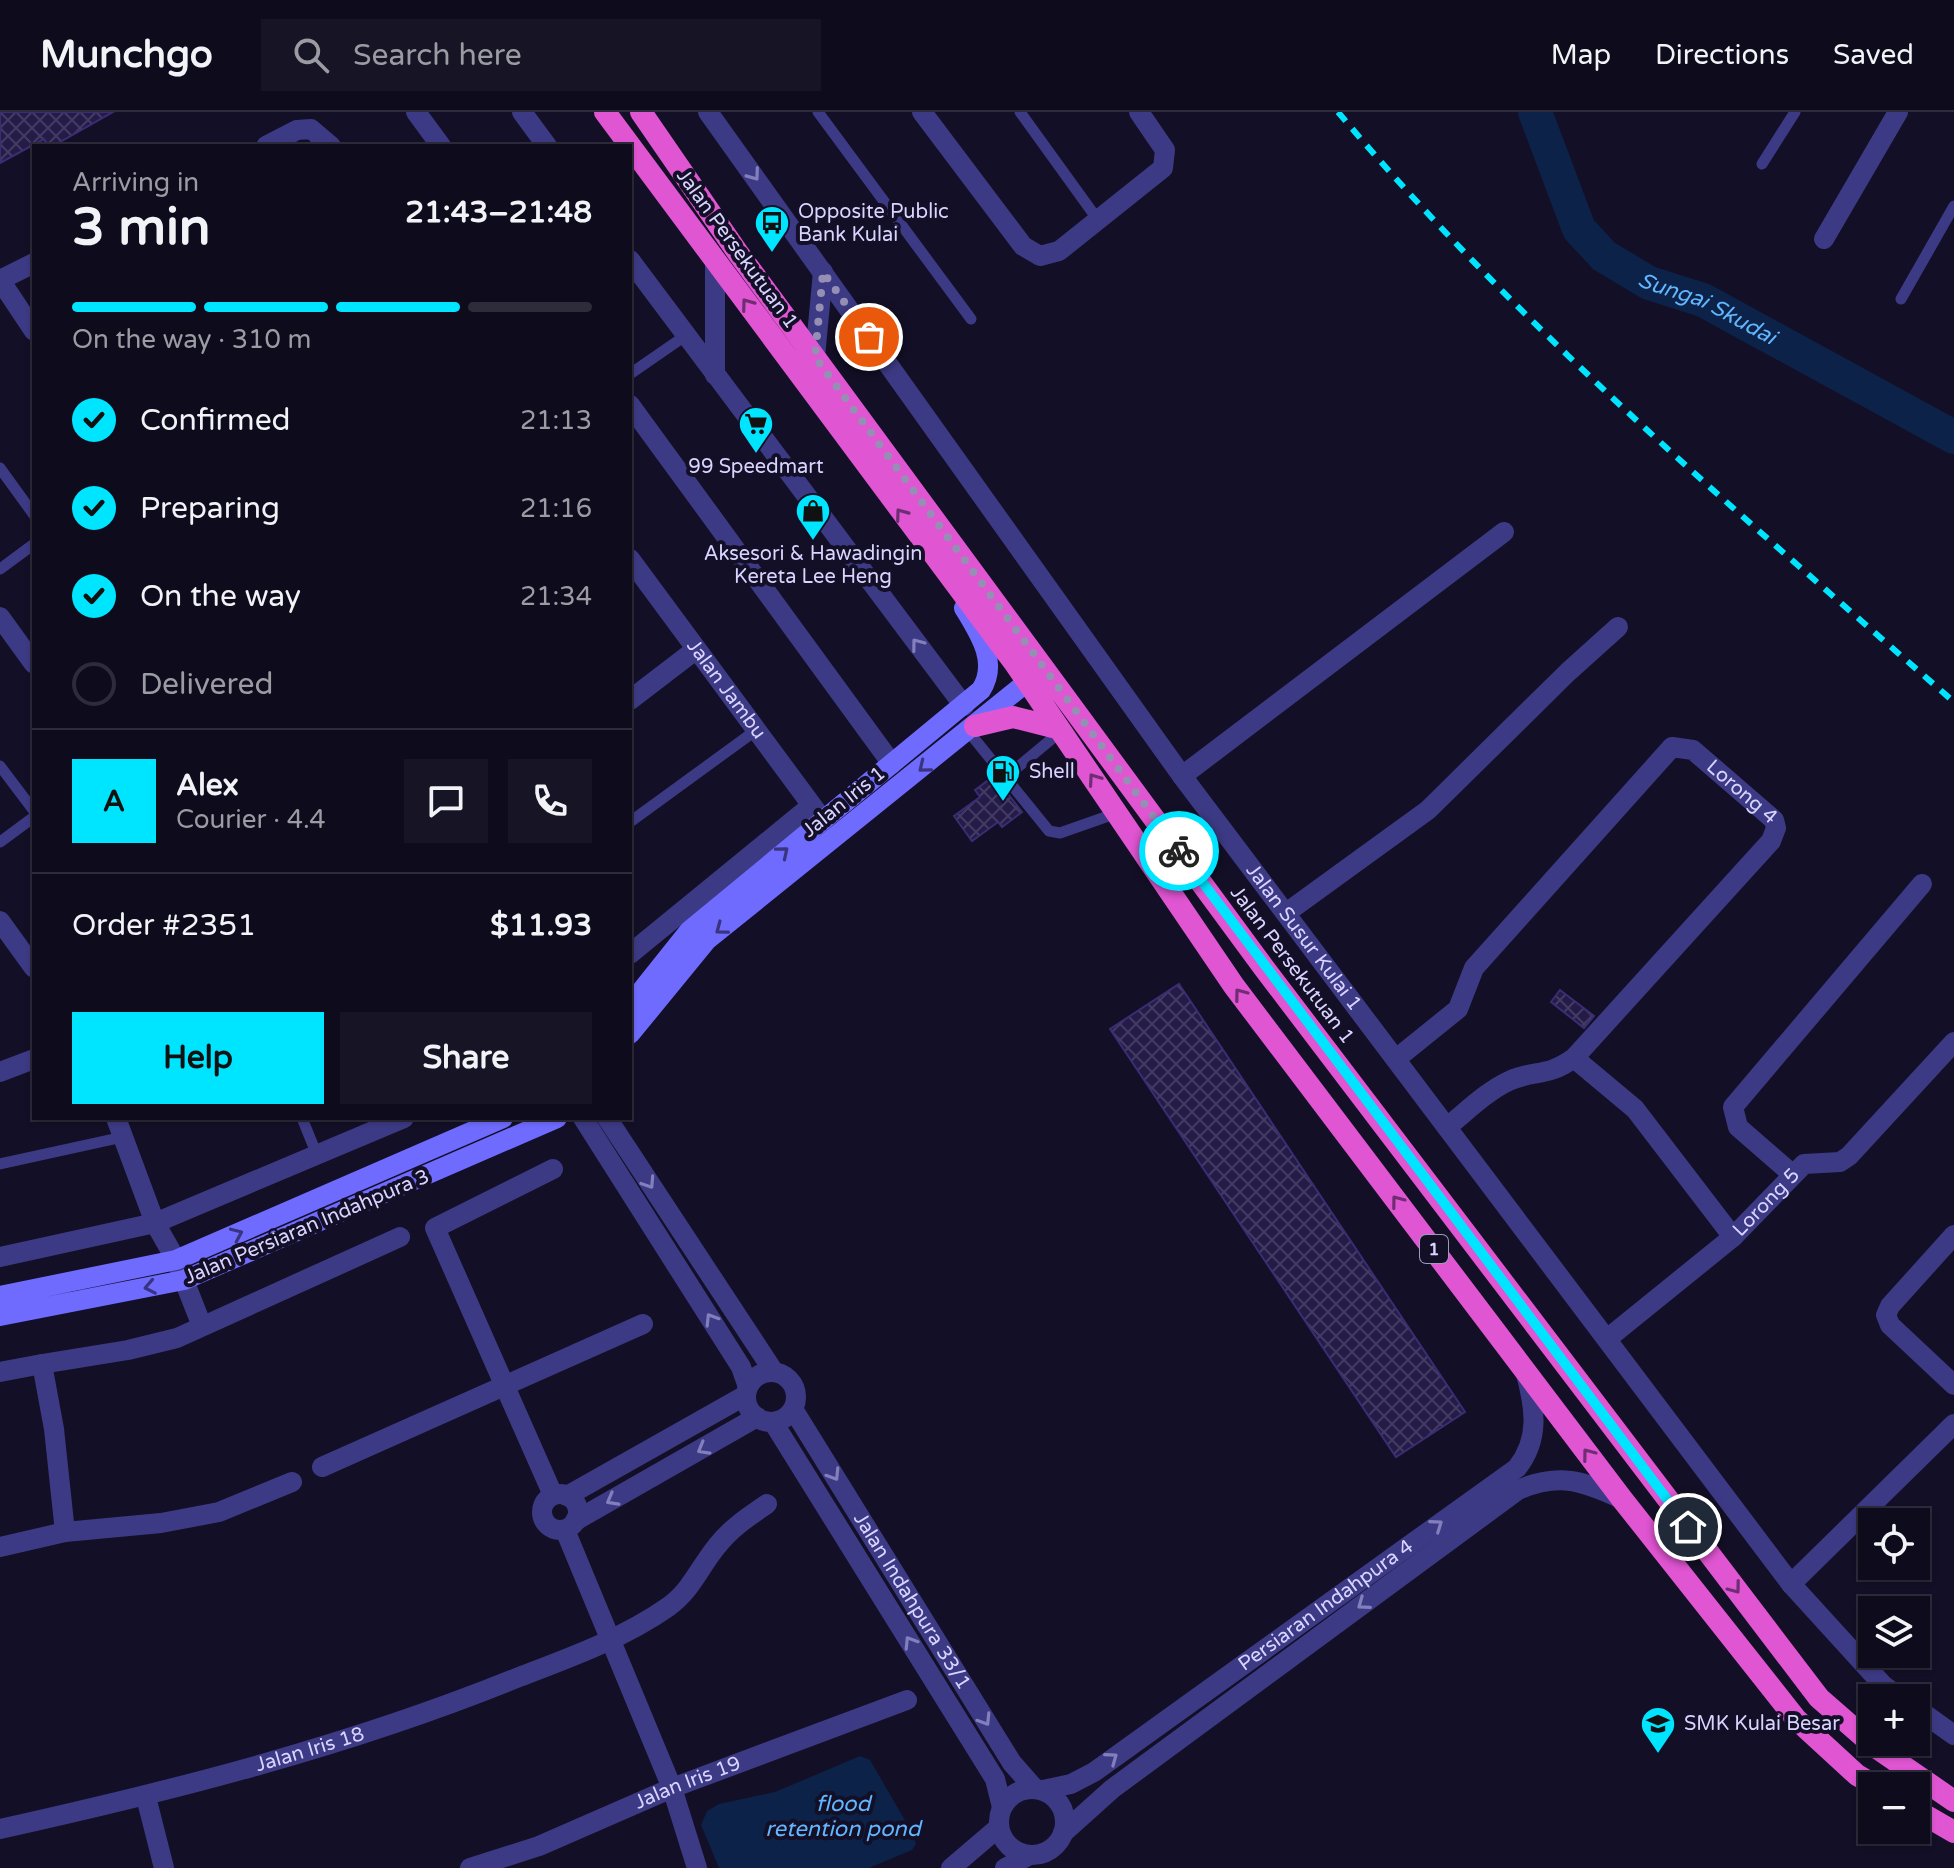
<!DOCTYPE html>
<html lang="en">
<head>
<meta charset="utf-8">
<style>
	body { margin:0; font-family:"Varela Round",sans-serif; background:#171425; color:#f1f3f6; height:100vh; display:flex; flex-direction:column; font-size:30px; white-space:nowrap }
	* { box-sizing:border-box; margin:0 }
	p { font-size:26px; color:#9b9ba3 }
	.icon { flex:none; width:44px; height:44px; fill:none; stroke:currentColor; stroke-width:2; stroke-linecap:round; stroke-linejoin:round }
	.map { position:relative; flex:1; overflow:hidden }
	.sheet { position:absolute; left:32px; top:32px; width:600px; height:976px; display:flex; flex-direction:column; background:#0e0b1c; border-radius:0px; box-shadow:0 2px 6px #0004,0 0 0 2px #2e2b3b }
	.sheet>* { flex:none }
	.controls { position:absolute; left:1858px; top:1396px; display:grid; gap:16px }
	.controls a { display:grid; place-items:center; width:72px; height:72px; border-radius:0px; background:#0e0b1c; box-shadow:0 2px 6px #0004,0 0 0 2px #2e2b3b; font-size:40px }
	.pin { position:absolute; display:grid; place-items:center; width:68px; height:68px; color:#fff; margin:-34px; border:4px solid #fff; border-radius:50%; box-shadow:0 2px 8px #0007 }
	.courier { position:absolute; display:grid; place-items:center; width:80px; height:80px; margin:-40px; border:6px solid #00e5ff; border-radius:50%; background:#fff; color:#222; box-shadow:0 2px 10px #0007 }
	.head em { font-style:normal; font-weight:800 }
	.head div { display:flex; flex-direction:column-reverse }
	.head { display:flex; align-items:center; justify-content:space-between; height:136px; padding:0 40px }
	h1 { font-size:52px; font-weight:800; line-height:60px }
	.bar { display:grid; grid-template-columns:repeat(4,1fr); gap:12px 8px; align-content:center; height:96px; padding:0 40px }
	.bar i { height:10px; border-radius:6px; background:#2e2b3b }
	.bar .current { background:#00e5ff }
	.bar p { grid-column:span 4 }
	.line { display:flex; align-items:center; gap:20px; padding:0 40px; border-top:2px solid #2e2b3b }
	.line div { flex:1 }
	.round { display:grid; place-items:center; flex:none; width:84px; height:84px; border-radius:0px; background:#171425 }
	ol { padding:0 40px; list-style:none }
	li { display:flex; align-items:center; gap:24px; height:88px }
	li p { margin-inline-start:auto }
	li .icon { padding:8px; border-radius:50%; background:#00e5ff; color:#111; stroke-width:4 }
	li:last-child { color:#9b9ba3 }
	li i { width:44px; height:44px; border:4px solid #2e2b3b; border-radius:50% }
	.action { display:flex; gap:16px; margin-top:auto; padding:16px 40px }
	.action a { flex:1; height:92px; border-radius:0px; background:#00e5ff; color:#111; font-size:32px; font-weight:800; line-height:92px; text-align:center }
	.action a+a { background:#171425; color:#f1f3f6 }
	header { display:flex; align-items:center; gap:48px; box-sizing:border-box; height:112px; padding:0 40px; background:#0e0b1c; border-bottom:2px solid #2e2b3b }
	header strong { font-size:38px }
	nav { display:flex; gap:44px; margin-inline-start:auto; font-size:28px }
	.search { width:560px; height:72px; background:#171425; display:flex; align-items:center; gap:20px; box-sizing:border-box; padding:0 28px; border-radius:0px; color:#9b9ba3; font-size:30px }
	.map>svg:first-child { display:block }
</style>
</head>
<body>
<header>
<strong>Munchgo</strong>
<div class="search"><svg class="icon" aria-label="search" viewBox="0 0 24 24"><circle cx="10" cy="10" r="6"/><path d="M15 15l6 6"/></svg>Search here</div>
<nav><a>Map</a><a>Directions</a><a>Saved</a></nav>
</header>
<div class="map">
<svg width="1954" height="1756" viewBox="0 0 1954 1756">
	<defs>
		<pattern id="building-cross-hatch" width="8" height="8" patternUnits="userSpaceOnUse" patternTransform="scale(2)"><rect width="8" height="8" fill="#241b47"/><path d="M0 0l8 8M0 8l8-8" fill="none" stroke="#433b63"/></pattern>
	</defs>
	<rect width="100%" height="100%" fill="#130f26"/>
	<path fill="#0c2248" d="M860,1644l10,4 43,74 3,10 -4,6 -43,18h-150l-18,-43 6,-14 12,-7 56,-12z"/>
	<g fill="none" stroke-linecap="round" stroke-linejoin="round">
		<path stroke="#0c2248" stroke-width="34" id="s1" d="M1535,0l44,117 25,27 45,27 54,17 251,137"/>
	</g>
	<path fill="url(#building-cross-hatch)" stroke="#3b2d73" stroke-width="2" d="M0,0h113l-60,34h-6l-3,-7 -44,24z
		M994,664l28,36 -20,15 -4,-5 -26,19 -18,-25 26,-19 -5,-7z
		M1179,872l286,428 -69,45 -286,-428z
		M1560,878l34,26 -10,12 -33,-26z"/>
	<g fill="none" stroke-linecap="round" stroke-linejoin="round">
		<path stroke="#3d3a85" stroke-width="11" d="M818,0l153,207
			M1020,0l78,108
			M1762,52l33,-52
			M1901,187l53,-93
			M630,262l55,-38
			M0,356l34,47
			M0,457l34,-25
			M968,619l81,100 11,2 57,-20
			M0,654l34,45
			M1006,665l54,-45
			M630,710l125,-91
			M0,730l34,-25
			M302,1006l15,37
			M0,1052l123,-27"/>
		<g stroke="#3d3a85" stroke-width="20">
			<path d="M416,0l25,34"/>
			<path d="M522,0l25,34"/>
			<path id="s2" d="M708,0l474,664 609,808 92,101 18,13"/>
			<path d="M922,0l101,134 17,10 19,-5 104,-83 2,-18 -26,-38"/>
			<path d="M266,34l31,-16 14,-1 20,17"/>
			<path d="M1824,127l74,-127"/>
			<path d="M630,148l334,446"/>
			<path d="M0,168l34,-17"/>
			<path d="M815,245l8,-85"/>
			<path d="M715,263v-115"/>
			<path d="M630,293l262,359"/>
			<path id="s3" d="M630,447l192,260"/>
			<path d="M0,505l34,47"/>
			<path d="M630,588l64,-49"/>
			<path d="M1182,664l322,-244"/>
			<path d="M1286,801l142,-103 140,-138 50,-45"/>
			<path d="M0,809l34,47"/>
			<path d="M630,842l181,-148"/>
			<path d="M1574,946l61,51 98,128"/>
			<path id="s4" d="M1396,947l62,-50 16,-41 198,-221 21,3 81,70 2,8 -5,13 -197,217c-28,20 -39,11 -65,23 -22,10 -43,31 -62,46"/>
			<path d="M0,960l34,-13"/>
			<path d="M116,1006l39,105 21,37 26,66"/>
			<path d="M1791,1061l-53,-46 -5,-20 189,-223"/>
			<path d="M1954,1123l-64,71 -4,9 4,10 64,60"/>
			<path d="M0,1145l155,-34 249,-105"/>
			<path id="s5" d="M1607,1227l126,-102 71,-73 36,-2 9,-6 105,-114"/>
			<path d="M0,1260l42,-8"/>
			<path d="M322,1355l321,-143"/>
			<circle cx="560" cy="1400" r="18"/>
			<path d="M553,1383l-118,-267 118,-59"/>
			<path d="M567,1384l179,-101"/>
			<path d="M575,1409l182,-104"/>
			<path d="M565,1418l107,258 25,80"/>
			<path d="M65,1420l-11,-103 -12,-65 86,-14 49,-12 223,-101"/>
			<path d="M0,1435l65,-15 96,-9 58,-11 73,-30"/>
			<path d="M1791,1472l163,-160"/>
			<path d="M1916,1596l38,27"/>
			<path d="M146,1685l18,71"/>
			<path id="s6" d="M0,1717c176,-39 352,-84 519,-152 50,-19 105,-39 149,-70 23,-16 31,-39 49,-61 14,-18 31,-29 50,-42"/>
			<path id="s7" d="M470,1756l69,-22 133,-58 235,-88"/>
		</g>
		<g stroke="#3d3a85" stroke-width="20">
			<path d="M0,168l34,51"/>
			<path d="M583,1006l158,249 7,20"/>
			<path d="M607,1006l167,254"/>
			<circle cx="771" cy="1285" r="25"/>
			<path id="s8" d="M793,1297l219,354 23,26"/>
			<path d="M773,1310l222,357 7,28"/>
			<circle cx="1032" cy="1710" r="33"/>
			<path id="s9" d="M1043,1678l28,-6 23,-12 423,-304c23,-29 18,-60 9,-94"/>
			<path d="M1063,1721l49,-44 406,-299c41,-18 65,-9 104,9"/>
			<path d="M951,1756l48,-41"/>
			<path d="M1005,1756l25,-13"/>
		</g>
		<path stroke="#6f6bff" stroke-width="20" d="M630,893l59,-74 292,-241c18,-28 -2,-57 -17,-82
			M630,922l77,-94 320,-258
			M0,1184l176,-36 327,-142
			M0,1204l184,-36 373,-162"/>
		<path stroke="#e055d1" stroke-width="22" d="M605,0l411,553 218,321 388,513 174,220 61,56 19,11
			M641,0l97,141 526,715 555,730 55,48 80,55
			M975,614l38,-9 44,11
			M1916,1698l38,22"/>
		<path stroke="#00e5ff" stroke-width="6" stroke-dasharray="12 10" stroke-linecap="butt" d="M1338,0c184,219 402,402 616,590"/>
	</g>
	<defs><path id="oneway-chevron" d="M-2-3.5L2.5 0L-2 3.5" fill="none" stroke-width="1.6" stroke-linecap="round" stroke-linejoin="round" transform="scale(2)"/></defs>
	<g stroke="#837fbc">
		<use href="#oneway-chevron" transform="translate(754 63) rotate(54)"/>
		<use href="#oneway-chevron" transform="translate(917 532) rotate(-127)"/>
		<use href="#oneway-chevron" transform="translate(649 1071) rotate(57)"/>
		<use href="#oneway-chevron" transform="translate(711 1207) rotate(-122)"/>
		<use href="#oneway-chevron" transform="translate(703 1337) rotate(150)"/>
		<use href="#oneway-chevron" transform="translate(834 1363) rotate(58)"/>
		<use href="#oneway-chevron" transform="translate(612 1388) rotate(151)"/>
		<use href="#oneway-chevron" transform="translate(1437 1413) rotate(-35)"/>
		<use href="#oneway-chevron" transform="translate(1363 1492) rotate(144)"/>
		<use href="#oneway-chevron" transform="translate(910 1530) rotate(-122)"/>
		<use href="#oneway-chevron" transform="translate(985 1608) rotate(58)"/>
		<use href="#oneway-chevron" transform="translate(1112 1646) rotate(-36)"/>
	</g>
	<g stroke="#6f2e73">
		<use href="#oneway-chevron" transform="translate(747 192) rotate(-126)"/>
		<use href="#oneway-chevron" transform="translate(901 402) rotate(-126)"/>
		<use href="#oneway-chevron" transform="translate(1094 667) rotate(-125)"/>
		<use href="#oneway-chevron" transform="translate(1240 882) rotate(-127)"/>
		<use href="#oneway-chevron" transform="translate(1397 1089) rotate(-127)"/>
		<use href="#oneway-chevron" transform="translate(1588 1342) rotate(-127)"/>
		<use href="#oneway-chevron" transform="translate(1735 1476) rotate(53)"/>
	</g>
	<g stroke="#38347d">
		<use href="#oneway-chevron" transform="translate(924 655) rotate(141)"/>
		<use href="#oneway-chevron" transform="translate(783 740) rotate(-40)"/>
		<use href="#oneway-chevron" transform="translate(721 817) rotate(143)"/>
		<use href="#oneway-chevron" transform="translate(237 1122) rotate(-24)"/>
		<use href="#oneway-chevron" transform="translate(150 1175) rotate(169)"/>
	</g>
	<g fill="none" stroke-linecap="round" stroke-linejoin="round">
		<path stroke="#948fb3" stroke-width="8" stroke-dasharray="0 14.4" d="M869,225l-46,-65 -8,85 364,494"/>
		<path stroke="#00e5ff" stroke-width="10" d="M1179,739l509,676"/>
	</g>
	<defs>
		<symbol id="bus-pin" viewBox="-11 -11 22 30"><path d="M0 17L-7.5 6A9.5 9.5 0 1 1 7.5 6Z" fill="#00e5ff" stroke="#130f26"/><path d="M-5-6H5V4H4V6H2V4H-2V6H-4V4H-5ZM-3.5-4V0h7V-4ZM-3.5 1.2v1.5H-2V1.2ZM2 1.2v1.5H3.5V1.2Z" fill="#111"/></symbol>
		<symbol id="supermarket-pin" viewBox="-11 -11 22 30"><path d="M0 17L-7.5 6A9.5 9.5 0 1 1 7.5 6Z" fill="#00e5ff" stroke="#130f26"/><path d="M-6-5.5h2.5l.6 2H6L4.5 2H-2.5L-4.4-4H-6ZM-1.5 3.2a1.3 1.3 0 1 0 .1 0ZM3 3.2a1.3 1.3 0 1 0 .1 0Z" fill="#111"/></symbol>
		<symbol id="shop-pin" viewBox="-11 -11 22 30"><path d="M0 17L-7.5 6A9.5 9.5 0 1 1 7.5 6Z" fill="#00e5ff" stroke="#130f26"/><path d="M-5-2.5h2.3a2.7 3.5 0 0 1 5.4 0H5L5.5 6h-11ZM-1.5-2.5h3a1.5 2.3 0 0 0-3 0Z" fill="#111"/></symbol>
		<symbol id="fuel-pin" viewBox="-11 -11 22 30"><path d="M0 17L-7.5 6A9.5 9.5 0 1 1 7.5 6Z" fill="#00e5ff" stroke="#130f26"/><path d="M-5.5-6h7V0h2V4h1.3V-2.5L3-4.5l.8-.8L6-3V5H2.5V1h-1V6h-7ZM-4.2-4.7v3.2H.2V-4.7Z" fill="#111"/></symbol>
		<symbol id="school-pin" viewBox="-11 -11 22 30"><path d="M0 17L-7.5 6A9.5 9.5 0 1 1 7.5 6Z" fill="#00e5ff" stroke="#130f26"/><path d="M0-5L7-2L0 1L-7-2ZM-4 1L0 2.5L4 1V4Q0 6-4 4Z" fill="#111"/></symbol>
	</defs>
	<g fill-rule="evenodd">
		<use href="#bus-pin" x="752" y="91" width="40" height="54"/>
		<use href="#supermarket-pin" x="736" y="292" width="40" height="54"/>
		<use href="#shop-pin" x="793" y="379" width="40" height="54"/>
		<use href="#fuel-pin" x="983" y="640" width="40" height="54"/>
		<use href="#school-pin" x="1638" y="1592" width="40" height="54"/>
	</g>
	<g text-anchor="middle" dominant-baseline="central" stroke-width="8" stroke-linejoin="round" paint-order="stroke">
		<rect fill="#130f26" stroke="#9e99be" stroke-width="2" x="1420" y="1123" width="28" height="28" rx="6"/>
		<g font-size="18" font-weight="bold" fill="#d9d4ff">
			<text x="1434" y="1137">1</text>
		</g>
		<g font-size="20" fill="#d9d4ff" stroke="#130f26" text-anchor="start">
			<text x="798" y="100">Opposite Public<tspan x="798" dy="23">Bank Kulai</tspan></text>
			<text x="756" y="355" text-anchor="middle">99 Speedmart</text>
			<text x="813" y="442" text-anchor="middle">Aksesori &amp; Hawadingin<tspan x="813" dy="23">Kereta Lee Heng</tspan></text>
			<text x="1029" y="660">Shell</text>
			<text x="1684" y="1612">SMK Kulai Besar</text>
		</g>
		<g font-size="20" fill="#d9d4ff" stroke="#130f26">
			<text transform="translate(737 137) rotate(54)">Jalan Persekutuan 1</text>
			<text stroke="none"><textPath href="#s3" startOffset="162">Jalan Jambu</textPath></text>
			<text stroke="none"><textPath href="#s4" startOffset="506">Lorong 4</textPath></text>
			<text transform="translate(844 690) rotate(-39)">Jalan Iris 1</text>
			<text stroke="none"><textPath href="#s2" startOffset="1018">Jalan Susur Kulai 1</textPath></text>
			<text transform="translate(1292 853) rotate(53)">Jalan Persekutuan 1</text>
			<text stroke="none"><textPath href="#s5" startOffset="210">Lorong 5</textPath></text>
			<text transform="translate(307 1115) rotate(-23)">Jalan Persiaran Indahpura 3</text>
			<text stroke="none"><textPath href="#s8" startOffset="226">Jalan Indahpura 33/1</textPath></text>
			<text stroke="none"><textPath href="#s9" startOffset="340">Persiaran Indahpura 4</textPath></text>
			<text stroke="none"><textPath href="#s6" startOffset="320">Jalan Iris 18</textPath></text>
			<text stroke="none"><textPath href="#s7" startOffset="234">Jalan Iris 19</textPath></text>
		</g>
		<g font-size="22" font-style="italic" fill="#62b6ff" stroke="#130f26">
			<text stroke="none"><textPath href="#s1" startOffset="278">Sungai Skudai</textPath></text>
			<text x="843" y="1692">flood<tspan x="843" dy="25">retention pond</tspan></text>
		</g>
	</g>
</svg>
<div class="controls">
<a><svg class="icon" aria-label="locate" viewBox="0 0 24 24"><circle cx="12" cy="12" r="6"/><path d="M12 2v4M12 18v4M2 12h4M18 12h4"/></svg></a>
<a><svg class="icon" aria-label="layers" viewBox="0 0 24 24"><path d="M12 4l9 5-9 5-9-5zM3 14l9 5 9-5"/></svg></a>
<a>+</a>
<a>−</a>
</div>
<div class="pin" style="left:869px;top:225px;background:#ea580c"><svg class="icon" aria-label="bag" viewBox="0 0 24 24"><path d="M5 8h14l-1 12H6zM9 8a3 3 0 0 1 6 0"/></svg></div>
<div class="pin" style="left:1688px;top:1415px;background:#1f2937"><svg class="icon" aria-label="home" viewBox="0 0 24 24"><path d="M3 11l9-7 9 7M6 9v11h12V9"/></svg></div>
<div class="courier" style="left:1179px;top:739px"><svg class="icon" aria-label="bike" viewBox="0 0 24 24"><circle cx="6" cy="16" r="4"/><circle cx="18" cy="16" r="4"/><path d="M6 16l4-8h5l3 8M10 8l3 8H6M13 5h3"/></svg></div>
<section class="sheet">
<div class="head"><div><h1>3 min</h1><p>Arriving in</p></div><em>21:43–21:48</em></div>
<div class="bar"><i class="current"></i><i class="current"></i><i class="current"></i><i></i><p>On the way · 310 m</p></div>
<ol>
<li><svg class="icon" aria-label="check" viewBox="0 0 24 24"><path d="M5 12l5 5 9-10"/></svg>Confirmed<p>21:13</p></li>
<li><svg class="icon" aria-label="check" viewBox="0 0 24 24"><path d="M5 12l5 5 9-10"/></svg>Preparing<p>21:16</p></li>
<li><svg class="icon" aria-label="check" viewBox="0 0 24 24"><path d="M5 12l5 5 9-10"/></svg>On the way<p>21:34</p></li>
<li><i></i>Delivered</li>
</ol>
<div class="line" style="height:144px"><b class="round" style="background:#00e5ff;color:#111">A</b><div><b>Alex</b><p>Courier · 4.4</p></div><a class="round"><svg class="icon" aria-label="chat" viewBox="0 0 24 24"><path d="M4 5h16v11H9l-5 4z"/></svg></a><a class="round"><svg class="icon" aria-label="phone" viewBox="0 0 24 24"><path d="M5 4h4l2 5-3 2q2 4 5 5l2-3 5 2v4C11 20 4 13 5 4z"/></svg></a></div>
<div class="line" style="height:104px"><div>Order #2351</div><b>$11.93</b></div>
<div class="action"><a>Help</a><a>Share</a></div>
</section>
</div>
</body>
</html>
